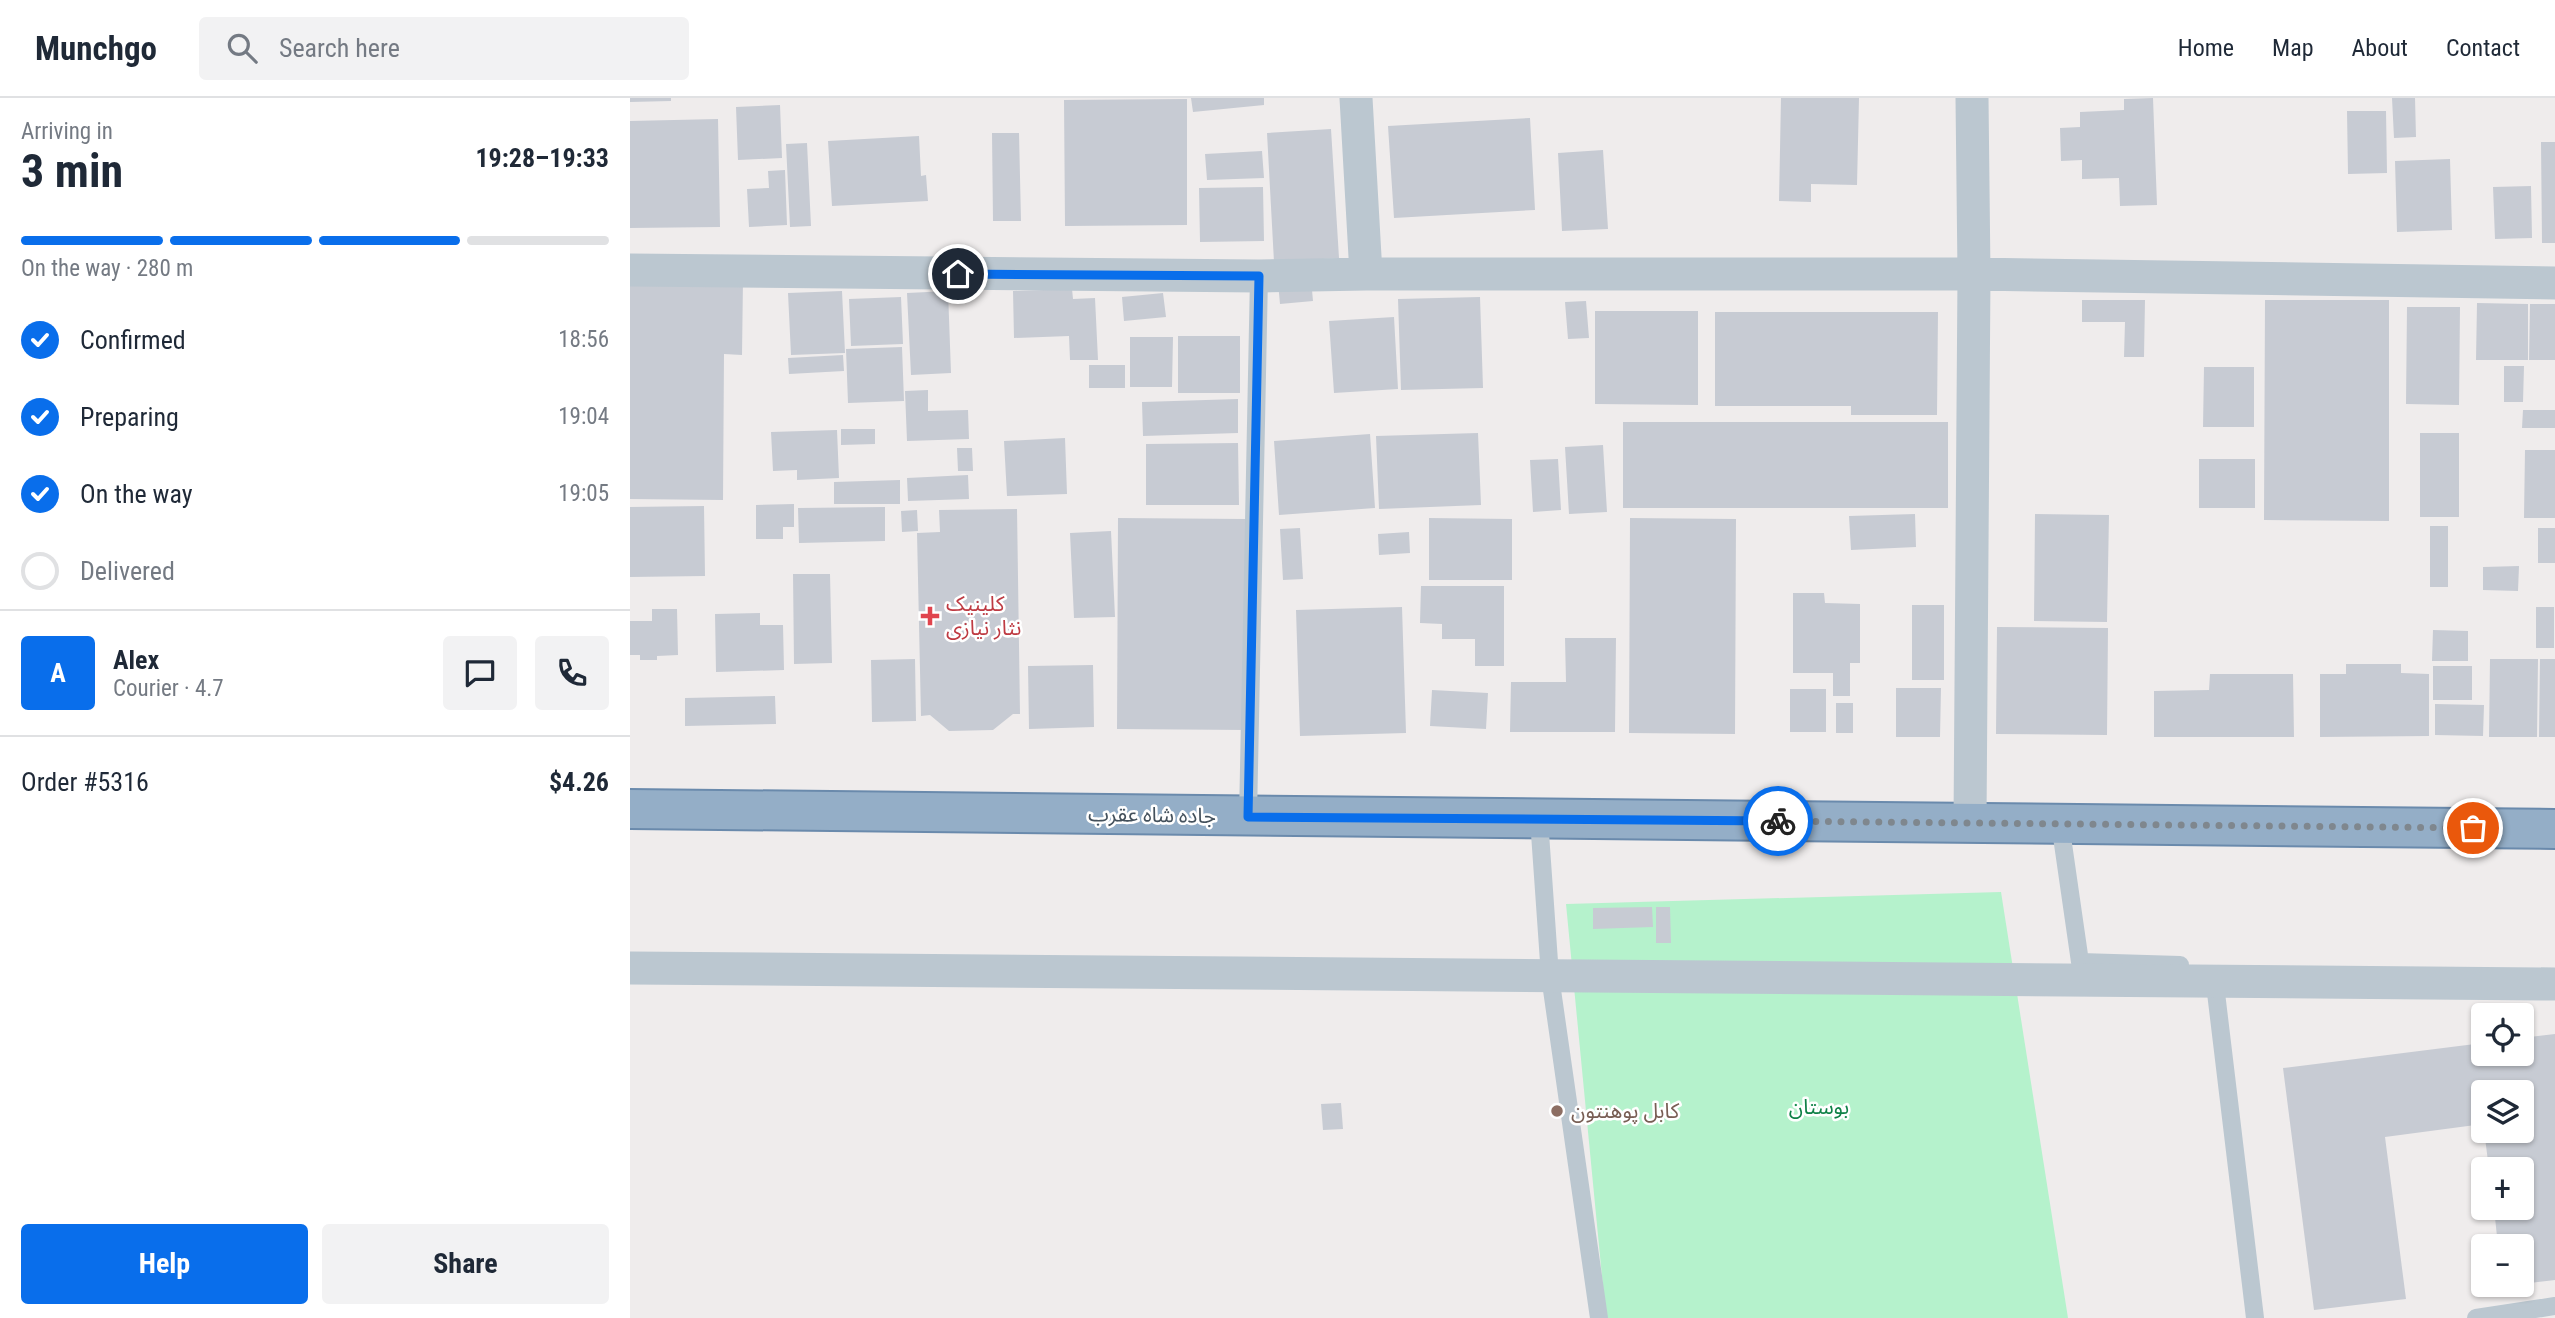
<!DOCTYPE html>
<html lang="en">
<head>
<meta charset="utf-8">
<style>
	body { margin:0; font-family:"Roboto Condensed","Noto Sans Arabic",sans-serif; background:#f2f2f3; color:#1f2937; height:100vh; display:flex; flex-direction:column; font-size:26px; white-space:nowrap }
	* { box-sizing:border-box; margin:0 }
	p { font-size:23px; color:#747a83 }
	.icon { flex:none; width:38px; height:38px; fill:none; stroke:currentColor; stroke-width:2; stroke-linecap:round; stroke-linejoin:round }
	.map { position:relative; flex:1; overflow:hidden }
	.details { display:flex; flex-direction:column; background:#fff; width:630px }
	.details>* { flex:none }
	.controls { position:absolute; left:1841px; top:905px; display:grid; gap:14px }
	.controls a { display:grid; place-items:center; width:63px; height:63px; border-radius:7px; background:#fff; box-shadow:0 2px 5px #0004; font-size:35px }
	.pin { position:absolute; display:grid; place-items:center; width:60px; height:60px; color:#fff; margin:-30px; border:4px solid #fff; border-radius:50%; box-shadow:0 2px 7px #0007 }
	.courier { position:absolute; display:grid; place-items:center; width:70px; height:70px; margin:-35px; border:5px solid #096eeb; border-radius:50%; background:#fff; color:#222; box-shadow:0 2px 9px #0007 }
	.summary em { font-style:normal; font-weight:700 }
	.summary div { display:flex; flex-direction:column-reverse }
	.summary { display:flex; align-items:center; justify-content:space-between; height:119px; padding:0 21px }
	h1 { font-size:46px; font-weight:700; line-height:52px }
	.bar { display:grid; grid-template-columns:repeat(4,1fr); gap:10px 7px; align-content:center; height:84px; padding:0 21px }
	.bar i { height:9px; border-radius:5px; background:#e0e1e3 }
	.bar .active { background:#096eeb }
	.bar p { grid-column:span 4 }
	.line { display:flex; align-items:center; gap:18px; padding:0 21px; border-top:2px solid #e0e1e3 }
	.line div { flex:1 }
	.round { display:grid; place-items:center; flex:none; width:74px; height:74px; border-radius:7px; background:#f2f2f3 }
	ol { padding:0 21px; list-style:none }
	li { display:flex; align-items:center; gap:21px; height:77px }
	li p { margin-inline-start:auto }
	li .icon { padding:7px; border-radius:50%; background:#096eeb; color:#fff; stroke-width:4 }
	li:last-child { color:#747a83 }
	li i { width:38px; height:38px; border:4px solid #e0e1e3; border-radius:50% }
	.button { display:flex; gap:14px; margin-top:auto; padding:14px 21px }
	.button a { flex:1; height:80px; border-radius:7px; background:#096eeb; color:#fff; font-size:28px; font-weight:700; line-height:80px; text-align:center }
	.button a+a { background:#f2f2f3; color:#1f2937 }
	header { display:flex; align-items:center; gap:42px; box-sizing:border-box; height:98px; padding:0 35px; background:#fff; border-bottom:2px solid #e0e1e3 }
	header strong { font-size:33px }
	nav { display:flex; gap:38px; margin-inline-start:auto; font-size:24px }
	.search { width:490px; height:63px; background:#f2f2f3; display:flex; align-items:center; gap:18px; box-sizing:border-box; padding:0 24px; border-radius:7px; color:#747a83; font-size:26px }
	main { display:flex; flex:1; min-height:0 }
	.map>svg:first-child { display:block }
</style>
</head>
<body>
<header>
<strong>Munchgo</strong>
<div class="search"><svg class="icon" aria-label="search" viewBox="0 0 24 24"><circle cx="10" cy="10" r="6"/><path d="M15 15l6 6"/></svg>Search here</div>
<nav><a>Home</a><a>Map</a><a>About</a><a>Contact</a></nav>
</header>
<main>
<section class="details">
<div class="summary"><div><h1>3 min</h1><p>Arriving in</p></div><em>19:28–19:33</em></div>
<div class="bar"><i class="active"></i><i class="active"></i><i class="active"></i><i></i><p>On the way · 280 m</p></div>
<ol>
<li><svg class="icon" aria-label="check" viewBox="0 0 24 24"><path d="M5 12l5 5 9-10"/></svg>Confirmed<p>18:56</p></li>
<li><svg class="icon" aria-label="check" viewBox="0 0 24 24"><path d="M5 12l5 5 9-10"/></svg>Preparing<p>19:04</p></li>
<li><svg class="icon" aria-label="check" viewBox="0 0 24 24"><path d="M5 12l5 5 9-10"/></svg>On the way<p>19:05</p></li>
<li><i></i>Delivered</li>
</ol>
<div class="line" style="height:126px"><b class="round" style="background:#096eeb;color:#fff">A</b><div><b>Alex</b><p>Courier · 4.7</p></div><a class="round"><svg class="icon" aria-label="chat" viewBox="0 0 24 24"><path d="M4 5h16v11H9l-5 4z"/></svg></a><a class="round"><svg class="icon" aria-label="phone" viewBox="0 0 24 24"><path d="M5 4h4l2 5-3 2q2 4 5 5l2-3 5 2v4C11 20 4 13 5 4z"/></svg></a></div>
<div class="line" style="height:91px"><div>Order #5316</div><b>$4.26</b></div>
<div class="button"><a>Help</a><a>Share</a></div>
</section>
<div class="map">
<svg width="1925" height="1220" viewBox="0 0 1925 1220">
	<rect width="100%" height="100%" fill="#efecec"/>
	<path fill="#b5f2cc" d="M1371,794l67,426h-462l-40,-414z"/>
	<path fill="#c7cbd3" d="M0,0h41v3l-41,1z
		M561,0h73v7l-71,7z
		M1151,0h78l-2,87 -46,-1v18l-32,-1z
		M1523,0l4,107 -37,1 -1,-28 -37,1v-19l-21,1 -1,-33 20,-1v-15l44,-2v-11z
		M1762,0h23l1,39 -22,1z
		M557,1v126l-122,1 -1,-126z
		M150,7l2,53 -44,2 -2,-53z
		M1717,13h39l1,62 -39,1z
		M900,20l5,92 -141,8 -6,-92z
		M88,21l2,108 -90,1v-107z
		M701,31l8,129 -65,4 -7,-129z
		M362,35h27l2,88h-28z
		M289,38l2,40 5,-1 2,26 -96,5 -4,-65z
		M1911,44h14v101h-13z
		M177,45l4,83 -21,1 -4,-83z
		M973,52l5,79 -46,2 -4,-78z
		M632,53l2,27 -57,2 -2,-26z
		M1820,61l2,71 -55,2 -2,-71z
		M155,72l2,55 -38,2 -2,-38 22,-1 -1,-17z
		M1901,88l1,52 -37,1 -2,-52z
		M633,89l1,54 -64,1 -1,-54z
		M0,180l113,1 -1,76 -18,-1 -1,146 -93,-1z
		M681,181l2,22 -33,3 -2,-22z
		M442,191l1,10 22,-1 3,62h-28l-1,-24 -55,2 -1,-47z
		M212,193l3,62 -54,2 -3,-62z
		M318,193l3,82 -40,2 -4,-82z
		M533,195l3,24 -42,4 -2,-24z
		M271,199l2,47 -52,2 -2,-47z
		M850,199l3,91 -82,2 -3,-91z
		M1452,202h63l-1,57h-20l1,-35h-43z
		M1635,202h124v221l-125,-1z
		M956,203l3,37 -21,1 -3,-37z
		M1847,205l51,1v56h-52z
		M1900,206h25v56h-26z
		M1777,209h53l-1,98 -53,-1z
		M965,213h103v94l-103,-1z
		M1085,214h223l-1,103h-86v-9h-136z
		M764,219l4,72 -64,4 -5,-72z
		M548,238h62v57h-62z
		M500,239h43l-1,50h-42z
		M272,249l2,54 -56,2 -2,-54z
		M213,257l1,16 -55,3 -1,-16z
		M459,267h36v23h-36z
		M1874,268h20l-1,36h-19z
		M1574,269h50v60h-51z
		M298,292v21l40,-1 1,29 -62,2 -2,-50z
		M608,301v34l-95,3 -1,-34z
		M1893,312h32v18h-33z
		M993,324h325v86h-325z
		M211,331h34v15l-34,1z
		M207,332l2,48 -42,2v-10l-24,1 -2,-39z
		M848,335l3,72 -102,4 -3,-73z
		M1790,335h39v84h-39z
		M740,336l5,74 -96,7 -5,-74z
		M435,340l2,56 -60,2 -3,-55z
		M608,345l1,62h-93v-61z
		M973,347l4,67 -38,2 -4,-67z
		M327,350h15l1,23h-15z
		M1895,352h30v68h-31z
		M928,361l3,51 -28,2 -3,-52z
		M1569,361h56v49h-56z
		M338,377l1,24 -61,2 -1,-23z
		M270,382v24h-66v-22z
		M164,406v23h-11v12h-27v-34z
		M74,408l1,70 -75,1v-70z
		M255,409v34l-86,2 -1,-35z
		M387,411l3,205h-7l-20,16 -44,1 -19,-16 -9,1 -4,-183 23,-1 -1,-22z
		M287,412l1,21 -16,1 -1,-21z
		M1285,416l1,33 -65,3 -2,-34z
		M1405,416l74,1 -2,107 -73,-1z
		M488,420l128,1v211l-129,-1z
		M799,420l83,1v61h-83z
		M1000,420l106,1 -1,215 -106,-1z
		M1800,428h18v61h-18z
		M670,430l3,51 -20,1 -3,-51z
		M1908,430h17v35h-17z
		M481,433l4,86 -41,1 -4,-85z
		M779,434l1,21 -31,2 -1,-21z
		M1889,468l-1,25 -35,-1v-23z
		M163,476h37l2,89 -38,1z
		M791,488h83v80h-29v-27h-33v-15l-22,-1z
		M1163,495h31l1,10 35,1v59h-10v33h-17v-23h-40z
		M1282,507h32v75h-32z
		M772,509l4,126 -106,3 -4,-126z
		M1906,509h18v41h-18z
		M22,511h25l1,46 -21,1v4h-17v-5h-10v-34h22z
		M130,515v12h23l1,45 -68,2 -1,-58z
		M1367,529l111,1 -1,107 -111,-1z
		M1803,532l35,1v30h-36z
		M935,540h51l-1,94h-105l1,-50h55z
		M285,561l1,62 -44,1 -1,-62z
		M1860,561h48l-1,78h-48z
		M1910,561h15v78h-16z
		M1716,566h55v9l28,1v62l-109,1v-63h26z
		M463,567l1,62 -65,2 -1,-63z
		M1803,568h39v34h-39z
		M1580,576h83l1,63h-140v-46l55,-1z
		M1266,590h45l-1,49h-44z
		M1160,591h36v43h-36z
		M802,592l56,3 -2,36 -56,-3z
		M145,598l1,28 -91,2v-28z
		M1206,605h17v30h-17z
		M1805,606l49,1 -1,31 -48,-1z
		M1022,809l1,20 -60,2v-21z
		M1026,809h14l1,36h-15z
		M1925,936v246l-33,4v-38h-24l-4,-38h28v-39h-33l-5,-39h38v-38h-39v32l-98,13 21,162 -92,11 -31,-242 200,-25v11h39v-16z
		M711,1005l2,26 -20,1 -2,-26z"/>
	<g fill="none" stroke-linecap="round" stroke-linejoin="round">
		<defs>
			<path id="trunk" d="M0,711l1925,20"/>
		</defs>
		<use href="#trunk" stroke="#6a8aac" stroke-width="42"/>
		<path stroke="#bbc7d0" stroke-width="18" d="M618,719l11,-541
			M909,721l11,157 49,342
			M1430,725l20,139 100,3
			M1584,878l41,342
			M1846,1220l79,-12"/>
		<path stroke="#bbc7d0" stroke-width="33" d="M726,0l10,176
			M0,172l629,6 107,-2h608l581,9
			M1340,724l4,-548 -2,-176
			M0,870l1925,16"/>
		<use href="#trunk" stroke="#94aec7" stroke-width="38"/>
	</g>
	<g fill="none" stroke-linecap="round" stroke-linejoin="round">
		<path stroke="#7f878e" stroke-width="7" stroke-dasharray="0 12.6" d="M1148,723l695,7"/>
		<path stroke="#096eeb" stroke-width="9" d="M328,176l301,2 -11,541 530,4"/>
	</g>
	<path fill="#e0444e" stroke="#fff" stroke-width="2.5" d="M296.5 507.5h7v7h7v7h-7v7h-7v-7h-7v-7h7z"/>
	<circle fill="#8d6e63" stroke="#fff" stroke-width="2.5" cx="927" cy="1013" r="7"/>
	<g text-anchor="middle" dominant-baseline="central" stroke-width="5" stroke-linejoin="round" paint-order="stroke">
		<g font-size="21" fill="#be3a42" stroke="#fff" text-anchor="start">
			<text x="316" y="506">کلینیک<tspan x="316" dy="24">نثار نیازی</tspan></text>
		</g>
		<g font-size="21" fill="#43505b" stroke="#fff">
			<text transform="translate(522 717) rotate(1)">جاده شاه عقرب</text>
		</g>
		<g font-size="21" fill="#0f8147" stroke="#fff">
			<text x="1189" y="1009">بوستان</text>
		</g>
		<g font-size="21" fill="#785e54" stroke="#fff" text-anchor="start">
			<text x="941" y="1013">کابل پوهنتون</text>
		</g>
	</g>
</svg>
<div class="controls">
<a><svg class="icon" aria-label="locate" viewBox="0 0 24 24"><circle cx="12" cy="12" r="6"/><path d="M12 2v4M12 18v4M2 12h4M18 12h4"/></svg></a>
<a><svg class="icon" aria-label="layers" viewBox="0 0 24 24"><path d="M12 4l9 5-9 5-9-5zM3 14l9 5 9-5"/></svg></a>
<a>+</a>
<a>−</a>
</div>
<div class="pin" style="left:1843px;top:730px;background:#ea580c"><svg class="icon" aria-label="bag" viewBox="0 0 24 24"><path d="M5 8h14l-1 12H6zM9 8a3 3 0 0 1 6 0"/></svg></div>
<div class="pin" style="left:328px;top:176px;background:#1f2937"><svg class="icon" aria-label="home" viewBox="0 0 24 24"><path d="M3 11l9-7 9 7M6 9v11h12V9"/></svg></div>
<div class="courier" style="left:1148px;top:723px"><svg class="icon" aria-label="bike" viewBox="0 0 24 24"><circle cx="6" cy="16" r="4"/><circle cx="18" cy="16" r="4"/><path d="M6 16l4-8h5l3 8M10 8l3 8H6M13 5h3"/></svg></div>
</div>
</main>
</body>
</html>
